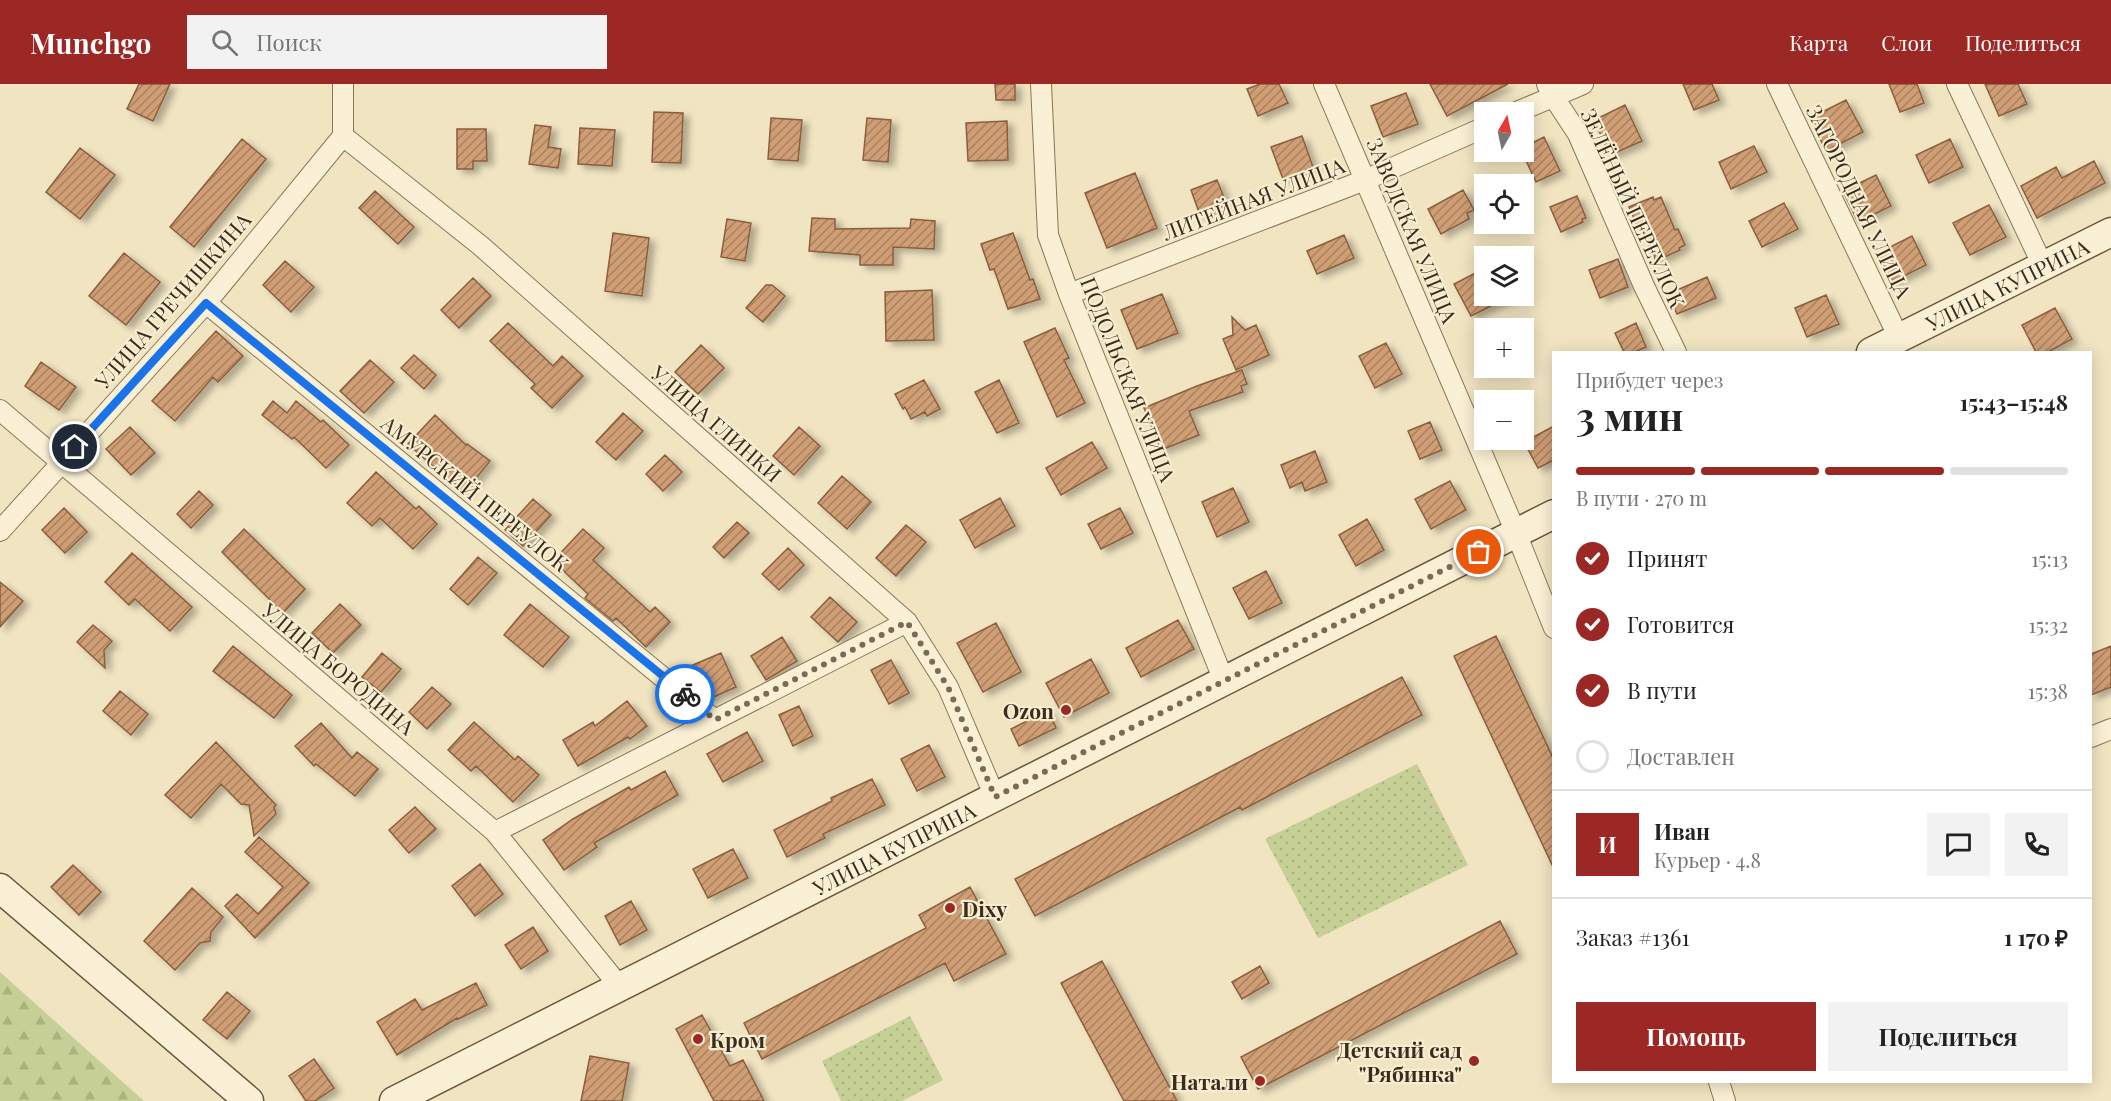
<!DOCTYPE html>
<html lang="ru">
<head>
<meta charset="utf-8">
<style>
	body { margin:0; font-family:"Playfair Display",serif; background:#f2f2f2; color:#222; height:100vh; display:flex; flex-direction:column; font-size:22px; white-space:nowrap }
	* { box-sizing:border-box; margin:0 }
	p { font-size:20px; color:#767676 }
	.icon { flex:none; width:33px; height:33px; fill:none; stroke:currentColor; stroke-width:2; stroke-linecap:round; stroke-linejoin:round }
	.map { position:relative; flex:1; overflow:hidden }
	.sheet { position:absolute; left:1552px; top:267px; width:540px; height:732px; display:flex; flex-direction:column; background:#fff; border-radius:0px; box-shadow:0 3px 15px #0003 }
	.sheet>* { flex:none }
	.needle { width:39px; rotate:9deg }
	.tools { position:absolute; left:1474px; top:18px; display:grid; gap:12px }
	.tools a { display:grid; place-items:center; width:60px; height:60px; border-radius:0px; background:#fff; box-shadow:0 3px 15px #0003; font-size:30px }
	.pin { position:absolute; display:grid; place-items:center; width:51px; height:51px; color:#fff; margin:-26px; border:3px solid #fff; border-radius:50%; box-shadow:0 2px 6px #0007 }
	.courier { position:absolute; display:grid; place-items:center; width:60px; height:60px; margin:-30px; border:4px solid #1a73e8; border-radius:50%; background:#fff; color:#222; box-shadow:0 2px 8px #0007 }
	.head em { font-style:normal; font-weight:700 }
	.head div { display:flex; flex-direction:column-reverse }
	.head { display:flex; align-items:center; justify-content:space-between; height:102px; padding:0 24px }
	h1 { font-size:39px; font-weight:700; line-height:45px }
	.bar { display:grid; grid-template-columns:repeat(4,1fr); gap:9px 6px; align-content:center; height:72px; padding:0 24px }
	.bar i { height:8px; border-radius:4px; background:#e0e0e0 }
	.bar .selected { background:#9c2825 }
	.bar p { grid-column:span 4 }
	.line { display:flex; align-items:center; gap:15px; padding:0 24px; border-top:2px solid #e0e0e0 }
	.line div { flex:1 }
	.round { display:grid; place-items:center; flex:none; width:63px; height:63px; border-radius:0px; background:#f2f2f2 }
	ol { padding:0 24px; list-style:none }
	li { display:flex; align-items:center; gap:18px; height:66px }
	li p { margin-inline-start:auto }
	li .icon { padding:6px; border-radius:50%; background:#9c2825; color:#fff; stroke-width:4 }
	li:last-child { color:#767676 }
	li i { width:33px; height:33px; border:3px solid #e0e0e0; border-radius:50% }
	.primary-button { display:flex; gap:12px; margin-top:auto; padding:12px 24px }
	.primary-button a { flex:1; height:69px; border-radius:0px; background:#9c2825; color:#fff; font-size:24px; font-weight:700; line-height:69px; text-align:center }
	.primary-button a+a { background:#f2f2f2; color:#222 }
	header { display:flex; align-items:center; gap:36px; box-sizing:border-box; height:84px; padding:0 30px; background:#9c2825; color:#fff }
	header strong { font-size:28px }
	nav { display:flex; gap:33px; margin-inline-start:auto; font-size:21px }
	.search { width:420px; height:54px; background:#f2f2f2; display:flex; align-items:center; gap:15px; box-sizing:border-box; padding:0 21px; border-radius:0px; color:#767676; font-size:22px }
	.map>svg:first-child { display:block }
</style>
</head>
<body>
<header>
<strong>Munchgo</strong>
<div class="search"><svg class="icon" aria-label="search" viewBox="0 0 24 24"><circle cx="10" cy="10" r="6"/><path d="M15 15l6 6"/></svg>Поиск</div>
<nav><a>Карта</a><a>Слои</a><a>Поделиться</a></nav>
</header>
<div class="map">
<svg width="2111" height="1017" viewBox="0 0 2111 1017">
	<defs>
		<pattern id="forest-firs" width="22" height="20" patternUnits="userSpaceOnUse" patternTransform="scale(1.5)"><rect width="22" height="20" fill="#c6cf95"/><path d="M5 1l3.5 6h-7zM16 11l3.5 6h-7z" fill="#abb280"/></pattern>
		<pattern id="park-dots" width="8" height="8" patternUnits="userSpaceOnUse" patternTransform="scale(1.5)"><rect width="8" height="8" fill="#c6cf95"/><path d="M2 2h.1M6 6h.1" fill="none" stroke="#abb280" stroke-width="1.8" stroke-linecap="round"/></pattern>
		<pattern id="building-hatch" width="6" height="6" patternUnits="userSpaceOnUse" patternTransform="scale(1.5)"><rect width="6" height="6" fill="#d09e75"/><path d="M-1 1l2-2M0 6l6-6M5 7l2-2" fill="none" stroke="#aa815f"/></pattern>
		<filter id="shadow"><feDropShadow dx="6" dy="4" stdDeviation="3" flood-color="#0004"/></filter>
	</defs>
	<rect width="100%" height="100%" fill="#f0e4c1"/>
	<path fill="url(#forest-firs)" d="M0,888l144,129h-144z"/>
	<path fill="url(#park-dots)" d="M1417,680l51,101 -150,73 -53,-99z
		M910,932l33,64 -41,21h-61l-19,-40z"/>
	<path fill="url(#building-hatch)" stroke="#8b5e3d" stroke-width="1.5" filter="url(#shadow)" d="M139,0h31l-17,37 -26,-12z
		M995,0h20v16h-19z
		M1260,0h19l9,19 -30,13 -11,-27z
		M1430,0h78l-61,32z
		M1683,0h29l7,16 -25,10z
		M1889,0h28l7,19 -24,9z
		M1985,0h33l9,20 -28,12z
		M1406,9l12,31 -35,13 -12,-31z
		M1846,16l17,32 -37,19 -16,-33z
		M1625,21l17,36 -32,14 -16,-35z
		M654,28l29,1 -2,50 -29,-1z
		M771,34l31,2 -4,41 -30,-2z
		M867,34l24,2 -3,42 -25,-2z
		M1007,37l1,39 -40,1 -2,-38z
		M535,41l16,2 -3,20 13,2 -3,19 -29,-4z
		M580,44l35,2 -3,36 -34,-2z
		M457,45h29l1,32h-14v8h-16z
		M1302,52l11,31 -30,12 -12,-32z
		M1544,53l16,34 -24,11 -14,-30h2v-5z
		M242,55l24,20 -72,88 -24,-20z
		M1950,55l13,28 -34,16 -13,-28z
		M1754,62l13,26 -36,17 -12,-27z
		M80,64l35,27 -35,44 -34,-27z
		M2094,77l11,22 -68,35 -16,-32 35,-19 6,11z
		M1135,89l22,55 -50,20 -22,-55z
		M1876,91l15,31 -33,16 -15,-31z
		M1217,96l10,25 -27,10 -9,-25z
		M1463,106l11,20 -7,3 2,6 -28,15 -13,-25z
		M375,107l39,36 -16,17 -39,-36z
		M1577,112l9,22 -4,1 1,3 -22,10 -11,-25z
		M1653,113l1,3 7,-3 14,33 3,-1 7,16 -6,3 1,2 -24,11 -16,-36h-3l-8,-18z
		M1784,119l14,26 -36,18 -13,-26z
		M1989,121l17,32 -36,18 -17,-32z
		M812,134l23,1v10l75,-1 1,-9 24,2 -1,28 -41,-2v18h-33v-10l-51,-4z
		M727,135l24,4 -6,38 -24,-4z
		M613,149l36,5 -7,58 -37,-5z
		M1013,149l17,47 3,-1 7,20 -32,10 -14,-40 -4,1 -9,-26z
		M1344,151l10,23 -37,16 -10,-23z
		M1912,152l14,29 -34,17 -14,-29z
		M124,169l36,29 -34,43 -37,-29z
		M1618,175l10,28 -28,11 -11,-28z
		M285,177l29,26 -23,25 -28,-27z
		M1485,184v28h26l-40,20 -17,-32z
		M1707,193l9,21 -39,16 -9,-20z
		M473,194l18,18 -32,32 -18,-18z
		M766,201h6l13,11 -22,26 -17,-14z
		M932,206l2,50 -48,1 -1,-49z
		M1162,210l16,39 -41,16 -16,-39z
		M1826,211l13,29 -32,13 -12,-29z
		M2055,224l17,31 -24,13h-12l-14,-27z
		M1232,233l13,13 11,-5 13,30 -33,15 -13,-31 10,-4z
		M508,239l45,43 9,-10 21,20 -31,32 -21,-20 4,-4 -45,-43z
		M1636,239l10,24 -12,5h-10l-9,-19z
		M1055,244l14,30 -5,2 21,43 -28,14 -33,-75z
		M216,247l27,25 -25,26 -5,-5 -38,44 -23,-20z
		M1386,259l16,31 -27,14 -16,-32z
		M701,261l23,23 -26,26 -23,-22z
		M414,271l22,20 -12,14 -23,-21z
		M370,276l24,22 -30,31 -24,-22z
		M41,278l35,25 -17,23 -34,-24z
		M1242,286l5,14 -6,2 2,6 -54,19 10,24 -38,15 -17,-42 53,-22z
		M924,296l16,29 -13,7 -2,-4 -14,7 -6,-12 -2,2 -8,-15z
		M999,296l20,43 -22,10 -22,-41z
		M273,317l14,12 9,-12 25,21 2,-2 26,25 -23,23 -32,-31 -2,2 -30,-24z
		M623,329l20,18 -27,29 -20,-18z
		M435,331l31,30 1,-1 23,17 -25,31 -29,-23 -28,-25z
		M1430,338l12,28 -22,9 -12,-28z
		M1554,342v34l-16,8 -14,-26z
		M130,343l25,26 -24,22 -25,-26z
		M799,343l21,19 -26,29 -21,-19z
		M1092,358l15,26 -46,27 -15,-27z
		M1315,367l12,31 -22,9 -3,-9 -12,6 -9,-23z
		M665,371l17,17 -19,19 -17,-17z
		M376,388l40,37 3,-3 18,18 -24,25 -33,-31 -8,8 -25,-23z
		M842,392l29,26 -24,27 -29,-26z
		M1450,397l16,29 -35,19 -16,-30z
		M1233,404l16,34 -32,15 -15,-35z
		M199,407l14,14 -22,23 -14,-14z
		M1000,414l15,28 -40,22 -15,-28z
		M533,415l18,16 -28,31 -18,-16z
		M64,424l23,24 -22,21 -23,-23z
		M1120,424l13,25 -32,16 -13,-25z
		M1367,435l17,31 -28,16 -17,-31z
		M737,438l12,11 -25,25 -11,-11z
		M906,441l20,17 -30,34 -20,-18z
		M244,445l61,60 -22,24 -61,-61z
		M583,445l21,19 -11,12 57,52 5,-5 15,15 -24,25 -30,-29 -3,3 -28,-23 3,-4 -35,-33z
		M788,464l16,17 -25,25 -17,-16z
		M132,469l60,54 -22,24 -35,-32 -6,6 -24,-23z
		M478,473l19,16 -29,32 -18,-16z
		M1266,487l16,32 -33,16 -16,-31z
		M0,498l23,19 -23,26z
		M830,513l27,25 -19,20 -27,-25z
		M340,520l21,21 -28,28 -21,-20z
		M530,520l39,33 -26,30 -39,-32z
		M1178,536l16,29 -53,28 -15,-29z
		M996,539l25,49 -38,20 -26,-49z
		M93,541l19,16 -8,9 1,18 -28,-26z
		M1496,552l58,124v109l-100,-213z
		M782,553l15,24 -31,19 -15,-24z
		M233,562l59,49 -18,23 -61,-47z
		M2111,562v41l-20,8v-41z
		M382,569l19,16 -20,23 -19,-15z
		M721,569l15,34 -27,12 -16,-34z
		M1091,575l18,34 -45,24 -18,-34z
		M891,576l18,33 -20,11 -18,-34z
		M1402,593l20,38 -180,95 -2,-3 -205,109 -20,-37z
		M432,603l19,17 -24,25 -18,-17z
		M120,607l28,23 -17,21 -28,-24z
		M627,617l20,25 -17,13 -2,-2 -50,29 -15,-26 30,-18 2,4z
		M799,622l14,30 -20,10 -14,-31z
		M1048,626l8,18 -37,18 -8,-17z
		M474,638l41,38 3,-4 21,19 -26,27 -37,-36 -5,5 -23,-21z
		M321,639l31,35 5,-6 21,17 -23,27 -39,-32 -2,2 -19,-20z
		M747,648l16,29 -40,21 -16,-28z
		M216,658l60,63 -2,2 2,7 -22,22 -5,-31 -8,-1 -20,-20 -30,34 -26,-23z
		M929,661l16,32 -28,14 -16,-32z
		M665,687l13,24 -84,48 3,4 -33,23 -21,-30 30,-21 56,-32 2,3z
		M872,695l13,26 -62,29 2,4 -38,19 -13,-27 58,-29 -1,-3z
		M415,723l21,22 -27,24 -20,-23z
		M259,753l50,46 -54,55 -30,-32 12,-12 21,20 25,-27 -38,-35z
		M733,765l15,29 -40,20 -15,-29z
		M480,780l23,30 -28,22 -23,-30z
		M73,781l28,27 -22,23 -28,-28z
		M970,803l36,67 -52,27 -9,-18 -183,96 -18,-36 182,-95 -7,-13z
		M192,804l31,29 -12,15 -1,9 -10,2 -25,27 -31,-29z
		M631,817l16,29 -27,15 -15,-29z
		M1500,837l17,33 -259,135 -17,-32z
		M533,843l15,24 -27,18 -16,-24z
		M1102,877l75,140h-53l-63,-118z
		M1260,882l9,17 -27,16 -10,-17z
		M476,899l11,22 -29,14 -1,-1 -60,37 -20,-33 38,-23 7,11z
		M227,908l23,19 -23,28 -24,-19z
		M702,931l28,51 13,-6 21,41h-50l-38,-72z
		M590,972l39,7 -7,38h-41z
		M314,975l20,29 -19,13h-9l-17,-25z"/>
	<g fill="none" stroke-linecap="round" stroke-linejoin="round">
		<defs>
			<path id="street" d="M1041,0l7,151 21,59 155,387
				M1324,0l192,449 38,95
				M1547,0l6,12 25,38 66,152 32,66
				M1777,0l122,254
				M1957,0l86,182
				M1517,28l66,-28
				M343,52l138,110 426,376 41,65 47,110
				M1069,210l296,-114 120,-53
				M206,219l509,417
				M0,326l495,422 125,155
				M0,447l206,-228 137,-167v-52
				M2091,653l20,-8
				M495,748l412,-210
				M1719,998l6,19"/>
			<g id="secondary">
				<path id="s1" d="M1871,268l240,-120"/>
				<path d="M0,804l249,213"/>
				<path id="s2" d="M394,1017l1160,-587"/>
			</g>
		</defs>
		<use href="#street" stroke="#8a7558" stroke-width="22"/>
		<use href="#secondary" stroke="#6c553b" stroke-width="31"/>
		<use href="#street" stroke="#faf0d5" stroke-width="20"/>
		<use href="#secondary" stroke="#faf0d5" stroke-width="28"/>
	</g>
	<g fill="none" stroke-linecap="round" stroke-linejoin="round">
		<path stroke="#796c56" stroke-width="6" stroke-dasharray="0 10.8" d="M685,610l30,26 192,-98 41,65 47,110 484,-245"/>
		<path stroke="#1a73e8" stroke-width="8" d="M75,363l131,-144 479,391"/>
	</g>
	<g fill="#9c2825" stroke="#f7edd1" stroke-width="2">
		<circle cx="1066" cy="626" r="6"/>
		<circle cx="950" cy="824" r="6"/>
		<circle cx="698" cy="955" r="6"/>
		<circle cx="1474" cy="977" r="6"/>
		<circle cx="1260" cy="997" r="6"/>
	</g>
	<g text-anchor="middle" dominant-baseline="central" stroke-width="4.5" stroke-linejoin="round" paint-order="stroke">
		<g font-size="21" fill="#392c1d" stroke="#f7edd1">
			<text transform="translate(1253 114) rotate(-21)">ЛИТЕЙНАЯ УЛИЦА</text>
			<text transform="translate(1860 117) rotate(64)">ЗАГОРОДНАЯ УЛИЦА</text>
			<text transform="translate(1634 124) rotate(65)">ЗЕЛЁНЫЙ ПЕРЕУЛОК</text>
			<text transform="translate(1413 146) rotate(67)">ЗАВОДСКАЯ УЛИЦА</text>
			<text stroke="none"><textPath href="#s1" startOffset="152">УЛИЦА КУПРИНА</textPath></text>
			<text transform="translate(172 216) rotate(-49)">УЛИЦА ГРЕЧИШКИНА</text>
			<text transform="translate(1129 295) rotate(68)">ПОДОЛЬСКАЯ УЛИЦА</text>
			<text transform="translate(717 339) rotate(41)">УЛИЦА ГЛИНКИ</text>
			<text transform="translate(476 409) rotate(39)">АМУРСКИЙ ПЕРЕУЛОК</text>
			<text transform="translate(339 584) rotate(40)">УЛИЦА БОРОДИНА</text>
			<text stroke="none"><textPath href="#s2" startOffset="560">УЛИЦА КУПРИНА</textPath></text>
		</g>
		<g font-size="21" font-weight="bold" fill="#392c1d" stroke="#f7edd1" text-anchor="end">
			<text x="1054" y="626">Ozon</text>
			<text x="962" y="824" text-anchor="start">Dixy</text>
			<text x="710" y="955" text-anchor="start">Кром</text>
			<text x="1462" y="965">Детский сад<tspan x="1462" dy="24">"Рябинка"</tspan></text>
			<text x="1248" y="997">Натали</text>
		</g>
	</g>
</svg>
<div class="tools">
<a><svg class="needle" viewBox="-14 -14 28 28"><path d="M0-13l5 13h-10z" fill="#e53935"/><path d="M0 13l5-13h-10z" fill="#767676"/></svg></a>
<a><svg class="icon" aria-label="locate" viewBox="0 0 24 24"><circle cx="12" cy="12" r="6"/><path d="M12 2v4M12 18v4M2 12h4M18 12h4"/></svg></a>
<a><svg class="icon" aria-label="layers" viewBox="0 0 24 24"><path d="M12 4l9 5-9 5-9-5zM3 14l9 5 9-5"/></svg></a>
<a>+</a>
<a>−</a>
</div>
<div class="pin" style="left:1479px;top:468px;background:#ea580c"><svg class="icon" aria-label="bag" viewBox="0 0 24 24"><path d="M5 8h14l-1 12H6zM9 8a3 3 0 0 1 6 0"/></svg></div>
<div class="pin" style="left:75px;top:363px;background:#1f2937"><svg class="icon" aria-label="home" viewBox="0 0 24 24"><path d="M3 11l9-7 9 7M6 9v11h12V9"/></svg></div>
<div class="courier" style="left:685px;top:610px"><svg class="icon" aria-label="bike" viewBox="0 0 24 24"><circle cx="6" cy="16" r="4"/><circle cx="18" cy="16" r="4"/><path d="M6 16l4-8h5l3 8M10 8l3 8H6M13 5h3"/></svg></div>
<section class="sheet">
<div class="head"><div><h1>3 мин</h1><p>Прибудет через</p></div><em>15:43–15:48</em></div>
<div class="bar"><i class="selected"></i><i class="selected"></i><i class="selected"></i><i></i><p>В пути · 270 m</p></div>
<ol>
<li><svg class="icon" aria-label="check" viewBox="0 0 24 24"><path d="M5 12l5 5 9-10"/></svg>Принят<p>15:13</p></li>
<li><svg class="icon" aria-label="check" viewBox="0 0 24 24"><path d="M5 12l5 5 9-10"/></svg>Готовится<p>15:32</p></li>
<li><svg class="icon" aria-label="check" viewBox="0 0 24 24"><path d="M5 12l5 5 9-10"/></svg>В пути<p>15:38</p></li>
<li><i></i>Доставлен</li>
</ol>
<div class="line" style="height:108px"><b class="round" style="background:#9c2825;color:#fff">И</b><div><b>Иван</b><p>Курьер · 4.8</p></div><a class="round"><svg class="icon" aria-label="chat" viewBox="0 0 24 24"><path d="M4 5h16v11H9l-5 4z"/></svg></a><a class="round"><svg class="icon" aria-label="phone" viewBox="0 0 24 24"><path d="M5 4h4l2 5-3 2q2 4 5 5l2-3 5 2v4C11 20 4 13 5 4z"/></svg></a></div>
<div class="line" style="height:78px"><div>Заказ #1361</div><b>1 170 ₽</b></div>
<div class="primary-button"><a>Помощь</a><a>Поделиться</a></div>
</section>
</div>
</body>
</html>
